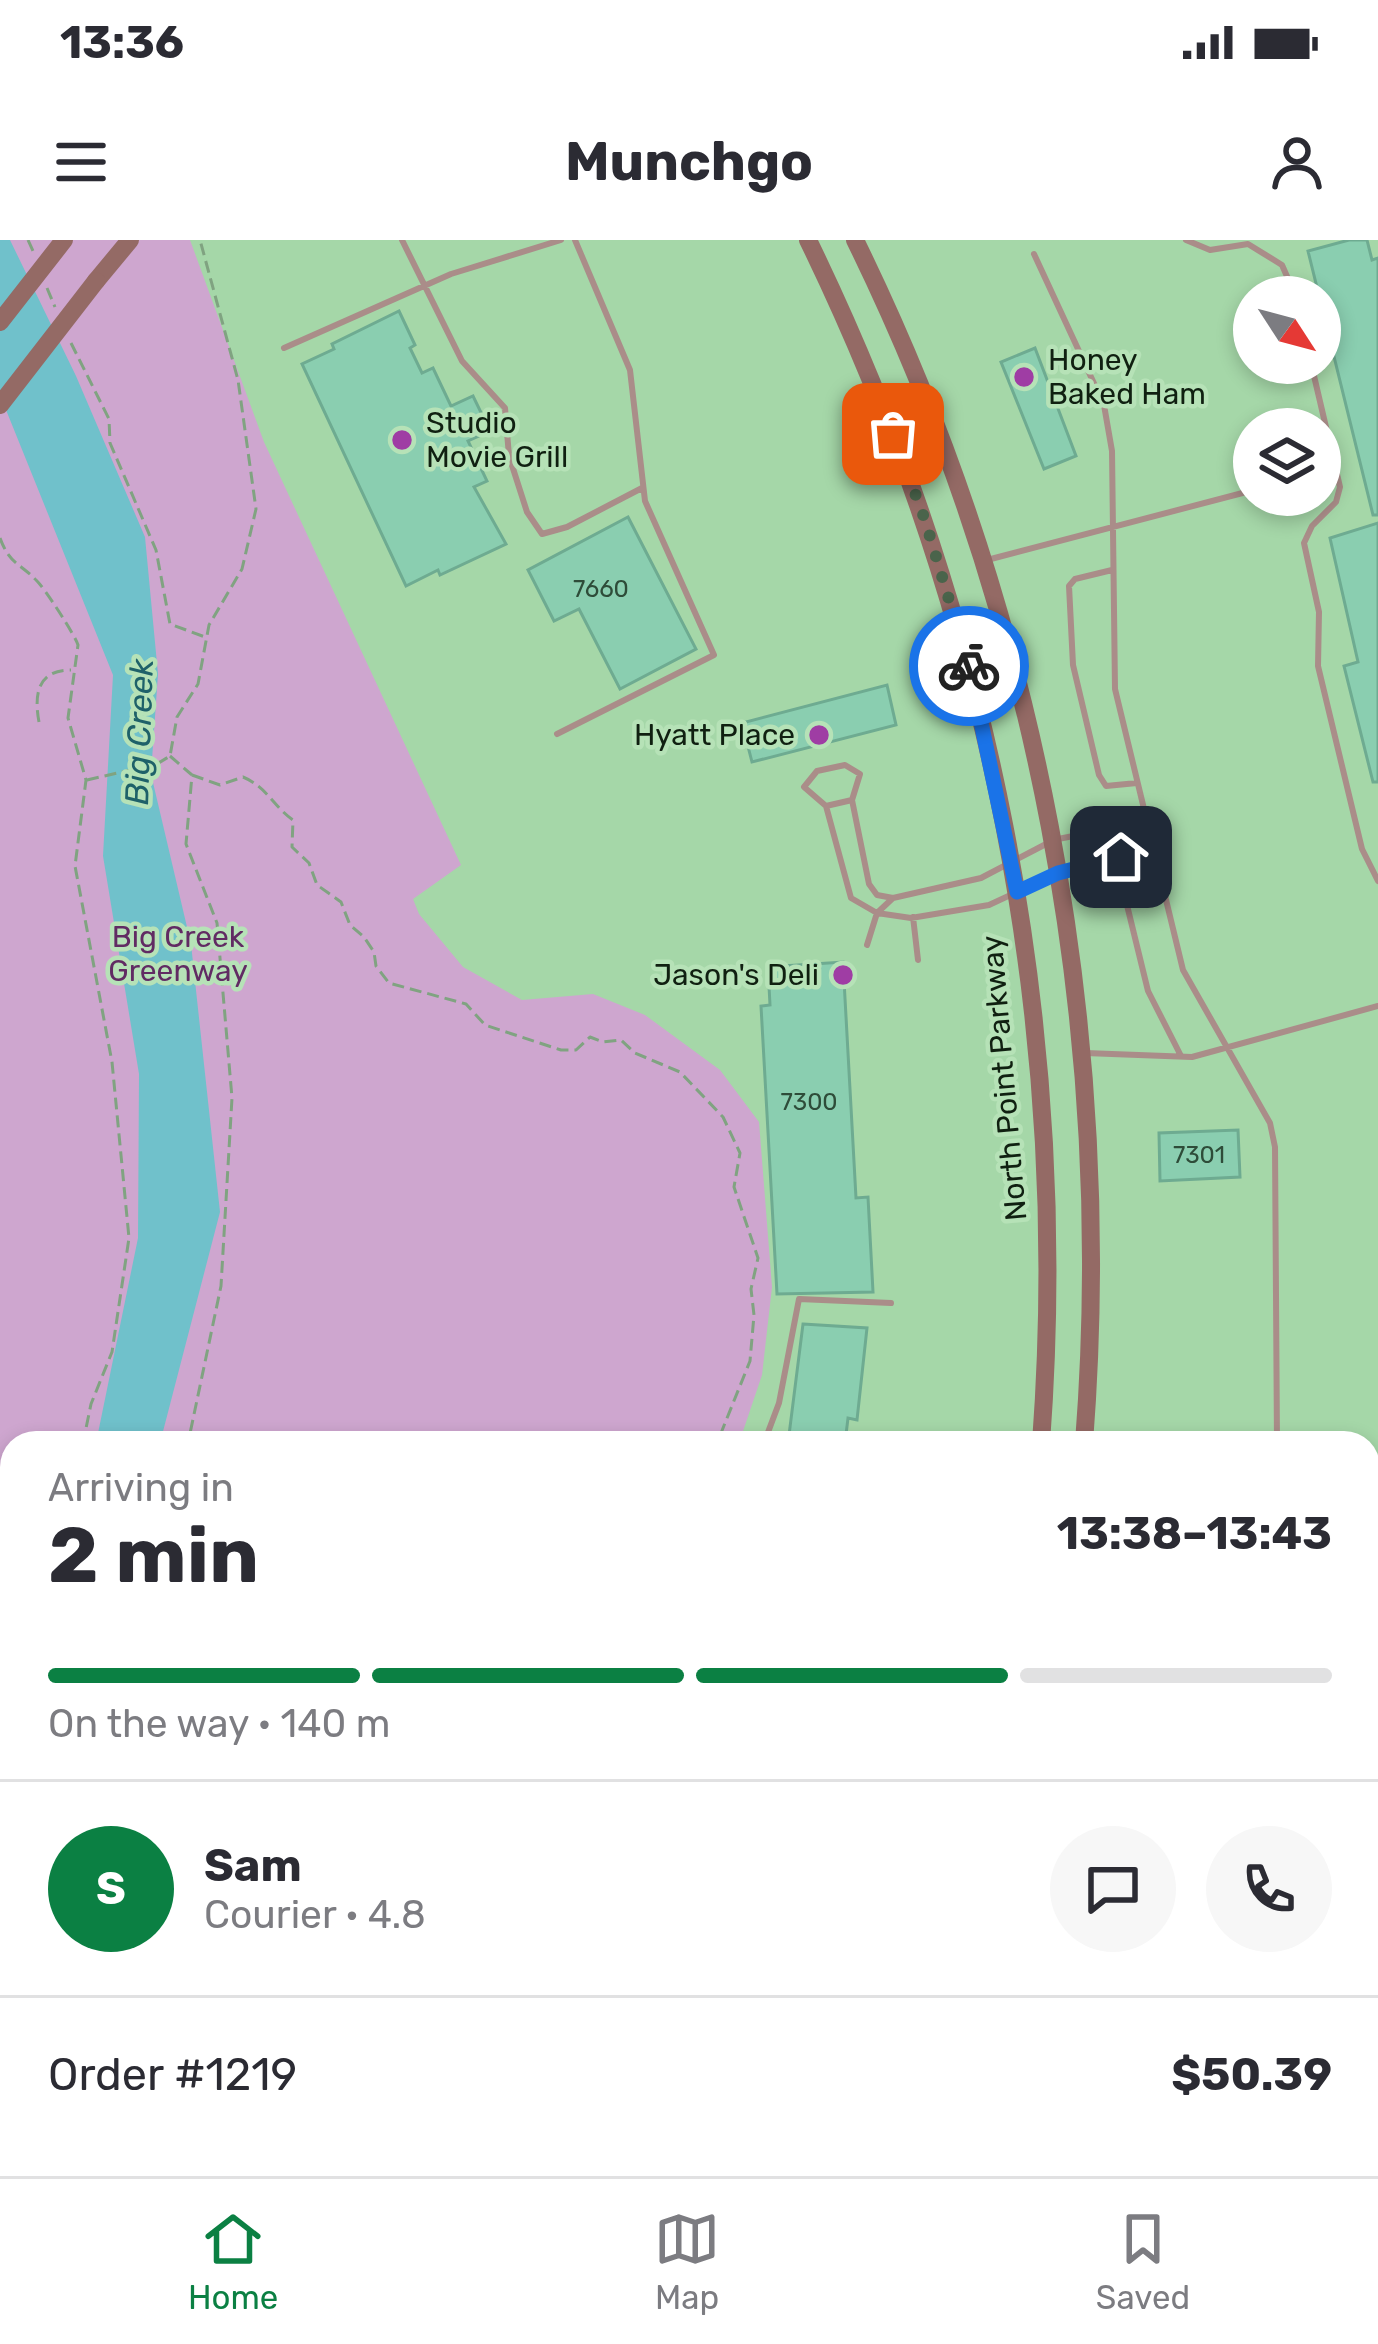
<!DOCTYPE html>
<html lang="en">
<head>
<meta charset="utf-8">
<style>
	body { margin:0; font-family:Rubik,sans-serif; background:#f7f7f7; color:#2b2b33; height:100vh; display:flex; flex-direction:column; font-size:45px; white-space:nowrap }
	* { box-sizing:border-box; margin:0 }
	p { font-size:39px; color:#7c7c81 }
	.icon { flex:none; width:66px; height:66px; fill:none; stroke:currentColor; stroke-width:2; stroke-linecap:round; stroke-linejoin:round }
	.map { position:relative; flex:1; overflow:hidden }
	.side { position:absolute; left:0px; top:1191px; width:1380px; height:747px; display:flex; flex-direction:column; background:#fff; border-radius:36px 36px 0 0; box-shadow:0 6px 18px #0003 }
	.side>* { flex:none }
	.needle { width:78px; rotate:126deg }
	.tools { position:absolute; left:1233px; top:36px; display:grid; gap:24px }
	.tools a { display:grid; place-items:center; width:108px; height:108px; border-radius:50%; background:#fff; box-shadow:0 6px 18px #0003; font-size:60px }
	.pin { position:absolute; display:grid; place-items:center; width:102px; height:102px; color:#fff; margin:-51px; border-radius:24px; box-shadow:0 6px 18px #0006 }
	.courier { position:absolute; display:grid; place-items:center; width:120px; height:120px; margin:-60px; border:9px solid #1a73e8; border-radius:50%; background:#fff; color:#222; box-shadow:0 3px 15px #0007 }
	.head em { font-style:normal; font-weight:700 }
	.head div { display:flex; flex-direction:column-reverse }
	.head { display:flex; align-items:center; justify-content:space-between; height:204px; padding:0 48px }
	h1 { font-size:78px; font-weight:700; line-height:90px }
	.bar { display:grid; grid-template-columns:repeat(4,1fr); gap:18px 12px; align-content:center; height:144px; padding:0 48px }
	.bar i { height:15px; border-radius:9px; background:#e1e1e2 }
	.bar .selected { background:#0b8043 }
	.bar p { grid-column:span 4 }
	.line { display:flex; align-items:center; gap:30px; padding:0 48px; border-top:3px solid #e1e1e2 }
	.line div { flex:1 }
	.round { display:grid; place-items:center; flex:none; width:126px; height:126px; border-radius:63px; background:#f7f7f7 }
	.status { display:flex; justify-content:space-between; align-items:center; height:84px; padding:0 60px; background:#fff; direction:ltr }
	.status svg { height:33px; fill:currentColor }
	header { display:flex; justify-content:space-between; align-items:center; height:156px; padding:0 48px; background:#fff; font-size:54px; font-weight:700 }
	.dock { display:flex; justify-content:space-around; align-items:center; height:168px; border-top:3px solid #e1e1e2; background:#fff; font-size:33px; color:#7c7c81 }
	.dock a { display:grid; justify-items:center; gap:6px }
	.dock .selected { color:#0b8043 }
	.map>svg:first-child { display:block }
</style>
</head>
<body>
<div class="status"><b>13:36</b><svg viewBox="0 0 49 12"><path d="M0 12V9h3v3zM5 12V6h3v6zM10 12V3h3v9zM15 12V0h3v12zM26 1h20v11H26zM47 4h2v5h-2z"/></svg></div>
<header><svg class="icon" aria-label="menu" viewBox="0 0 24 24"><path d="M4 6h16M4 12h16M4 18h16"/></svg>Munchgo<svg class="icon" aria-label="person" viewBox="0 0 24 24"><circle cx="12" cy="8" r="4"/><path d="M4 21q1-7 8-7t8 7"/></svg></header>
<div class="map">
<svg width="1378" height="1936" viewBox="0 0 1378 1936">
	<rect width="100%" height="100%" fill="#b6e2b7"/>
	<path fill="#a5d7a8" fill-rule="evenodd" d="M107,0h1271v1936h-851l5,-10h836v-723h-634l-328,-436zM1254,57h66v66h-66zM1254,189h66v66h-66z"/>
	<path fill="#cea6cf" d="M0,0h190l74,202 197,423 -48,34 6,15 44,53 59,33 71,-6 52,21 75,55 39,52 13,165 -10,88 -23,68h-727v723h520l-5,10h-527z"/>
	<path fill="#70c1cb" d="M0,0h10l66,136 69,161 13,137 -7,100 40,170 29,268 -60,231h-64l42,-205 1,-164 -36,-218 10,-181 -113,-280z
		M12,1467v169l-12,29v-163z"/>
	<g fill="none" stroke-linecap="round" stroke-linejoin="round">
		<path stroke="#70c1cb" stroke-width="4.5" d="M0,1754l12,15
			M83,1926l2,10"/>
	</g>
	<path fill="#8aceb0" stroke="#6eab91" stroke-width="3" d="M1349,0h18l5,20 6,-2v257h-5l-65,-264z
		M399,71l16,34 -5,3 12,25 11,-5 18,38 22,-10 17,35 -22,10 19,40 -13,6 32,57 -66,31 -2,-5 -32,16 -104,-222 32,-15 -2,-5z
		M1035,108l41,108 -32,13 -43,-107z
		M628,277l68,132 -76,40 -41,-80 -25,12 -26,-51z
		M1378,283v259h-5l-29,-116 14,-4 -28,-124z
		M887,445l9,40 -144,37 -10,-39z
		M843,722l13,236 12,-1 5,95 -96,2 -16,-288 9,-1 -2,-38z
		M1238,890l2,47 -80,4 -1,-48z
		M803,1084l64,4 -10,92 -9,-2 -3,25h-57z"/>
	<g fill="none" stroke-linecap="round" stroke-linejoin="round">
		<path stroke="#80a381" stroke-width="3" stroke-dasharray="12 6" stroke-linecap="butt" d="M28,0l5,11
			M47,48l8,19
			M71,103l38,76 1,24 46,107 14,74 35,13
			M0,298c10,27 19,24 37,43 8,8 38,54 41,64l-10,73 18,62 -11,86 37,196 17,176 -17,114 -21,52 -8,39
			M39,482c-5,-27 -2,-52 32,-52
			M170,516l22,19 -6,69 31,79 15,175 -11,188 -33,157
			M192,535l28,10 23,-8c24,10 30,29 50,43l-1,27 17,16 8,22 24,17 9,23 14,12 10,15 2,14 13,17 77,21 19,21 76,25h15l14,-13 13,5 18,-2 14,13 45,19 43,45 17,36 -6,34 24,71 -7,31 3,26 -4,46 -33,82
			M87,540l70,-16 13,-8 7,-39 21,-33 11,-59 33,-56 14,-60 -18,-129 -38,-140
			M0,1414l12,2
			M0,1483l12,-33
			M0,1704l12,16
			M0,1738l12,-14
			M88,1936l3,-10
			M343,1936l2,-10"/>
		<path stroke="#aa8d89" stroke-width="6" d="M402,0l60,121 43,47 4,48 18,56 15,22 25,-7 75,-39
			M1186,0l24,10 38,-6 34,21 14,32
			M1034,14l70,151 8,46 3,238 68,281 87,153 5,24 2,296
			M284,108l167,-74 110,-34
			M1311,123l29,124 -4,15 -24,24 -8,17 15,69 -1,54 44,183 16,32
			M1320,233l16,-4
			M987,320l267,-70
			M1112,330l-37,9 -6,7 4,79 26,110 7,11 31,-3
			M557,494l157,-79 -69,-154 -15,-131 -55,-130
			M826,566l-22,-19 13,-16 28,-6 15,9 -8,26
			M1058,599l87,-17
			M1163,648l-38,9 23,94 33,65
			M893,658l-16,-3 -8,-11 -17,-84 -26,6 25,92 26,15 34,5 78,-13 69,-32 95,-24
			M913,677l5,43
			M867,705l10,-32 16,-15 88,-20 65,-34
			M1085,813l107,4 186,-51
			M764,1203l15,-40 20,-104 92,4
			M1368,1275l10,2
			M1368,1594l10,2
			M1368,1638l10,2
			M679,1926l17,10
			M599,1936l6,-10"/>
		<path stroke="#946a65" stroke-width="18" d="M808,0c182,374 264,788 233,1203
			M855,0c182,371 261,791 229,1203
			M96,41l34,-41
			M1368,1778l10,-1
			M1368,1808l10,-1
			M869,1936l5,-10
			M917,1936l5,-10"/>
		<path stroke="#946a65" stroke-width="18" d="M0,82l64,-82
			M0,165l96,-124"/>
	</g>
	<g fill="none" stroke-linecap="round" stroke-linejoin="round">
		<path stroke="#4a644b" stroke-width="12" stroke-dasharray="0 21.6" d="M893,194l32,86 44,146"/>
		<path stroke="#1a73e8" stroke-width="15" d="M969,426l48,226 41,-19 63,-16"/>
	</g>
	<g fill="#9f3da4" stroke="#b6e2b7" stroke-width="4.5">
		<circle cx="1024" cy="137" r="12"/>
		<circle cx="402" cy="200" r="12"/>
		<circle cx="819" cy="495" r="12"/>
		<circle cx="843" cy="735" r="12"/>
	</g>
	<g text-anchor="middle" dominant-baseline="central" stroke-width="9" stroke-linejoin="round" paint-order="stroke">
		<g font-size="24" fill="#2e4c39">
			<text x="601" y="349">7660</text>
			<text x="809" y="862">7300</text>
			<text x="1199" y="915">7301</text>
		</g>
		<g font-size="30" fill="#102011" stroke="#b6e2b7" text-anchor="start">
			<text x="1048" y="120">Honey<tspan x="1048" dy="34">Baked Ham</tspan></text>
			<text x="426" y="183">Studio<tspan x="426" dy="34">Movie Grill</tspan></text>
			<text x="795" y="495" text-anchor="end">Hyatt Place</text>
			<text x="819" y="735" text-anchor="end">Jason's Deli</text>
		</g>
		<g font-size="30" fill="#612b63" stroke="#b6e2b7">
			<text x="178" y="697">Big Creek<tspan x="178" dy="34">Greenway</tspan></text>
		</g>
		<g font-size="30" fill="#102011" stroke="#b6e2b7">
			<text transform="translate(1004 838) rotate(-95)">North Point Parkway</text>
		</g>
		<g font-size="33" font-style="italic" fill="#1e6169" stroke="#b6e2b7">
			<text transform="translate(139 492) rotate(-88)">Big Creek</text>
		</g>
	</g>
</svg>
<div class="tools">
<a><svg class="needle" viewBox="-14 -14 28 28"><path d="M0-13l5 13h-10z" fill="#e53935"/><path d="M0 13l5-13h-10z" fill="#7c7c81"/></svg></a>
<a><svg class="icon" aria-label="layers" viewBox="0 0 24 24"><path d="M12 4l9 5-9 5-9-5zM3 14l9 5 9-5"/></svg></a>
</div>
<div class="pin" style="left:893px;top:194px;background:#ea580c"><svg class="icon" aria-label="bag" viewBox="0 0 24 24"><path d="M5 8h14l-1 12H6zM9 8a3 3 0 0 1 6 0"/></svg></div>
<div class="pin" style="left:1121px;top:617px;background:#1f2937"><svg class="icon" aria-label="home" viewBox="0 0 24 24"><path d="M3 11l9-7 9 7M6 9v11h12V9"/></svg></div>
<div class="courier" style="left:969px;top:426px"><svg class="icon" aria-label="bike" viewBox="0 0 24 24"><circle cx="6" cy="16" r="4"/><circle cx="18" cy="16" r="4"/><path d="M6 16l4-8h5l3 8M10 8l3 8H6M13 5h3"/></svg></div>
<section class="side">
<div class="head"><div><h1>2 min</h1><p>Arriving in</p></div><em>13:38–13:43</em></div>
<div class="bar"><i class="selected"></i><i class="selected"></i><i class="selected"></i><i></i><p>On the way · 140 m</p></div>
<div class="line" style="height:216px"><b class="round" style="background:#0b8043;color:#fff">S</b><div><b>Sam</b><p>Courier · 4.8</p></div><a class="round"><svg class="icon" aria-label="chat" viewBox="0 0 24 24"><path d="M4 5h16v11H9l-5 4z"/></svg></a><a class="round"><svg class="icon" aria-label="phone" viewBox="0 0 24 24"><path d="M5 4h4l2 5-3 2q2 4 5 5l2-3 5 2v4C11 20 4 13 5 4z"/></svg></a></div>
<div class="line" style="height:156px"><div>Order #1219</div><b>$50.39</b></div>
</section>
</div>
<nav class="dock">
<a class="selected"><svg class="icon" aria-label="home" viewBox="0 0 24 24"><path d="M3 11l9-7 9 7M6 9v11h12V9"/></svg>Home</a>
<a><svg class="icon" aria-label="map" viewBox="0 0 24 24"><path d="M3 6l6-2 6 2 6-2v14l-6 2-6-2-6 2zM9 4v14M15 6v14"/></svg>Map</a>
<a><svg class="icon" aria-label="saved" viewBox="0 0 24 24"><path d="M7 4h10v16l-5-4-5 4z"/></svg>Saved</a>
</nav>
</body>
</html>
